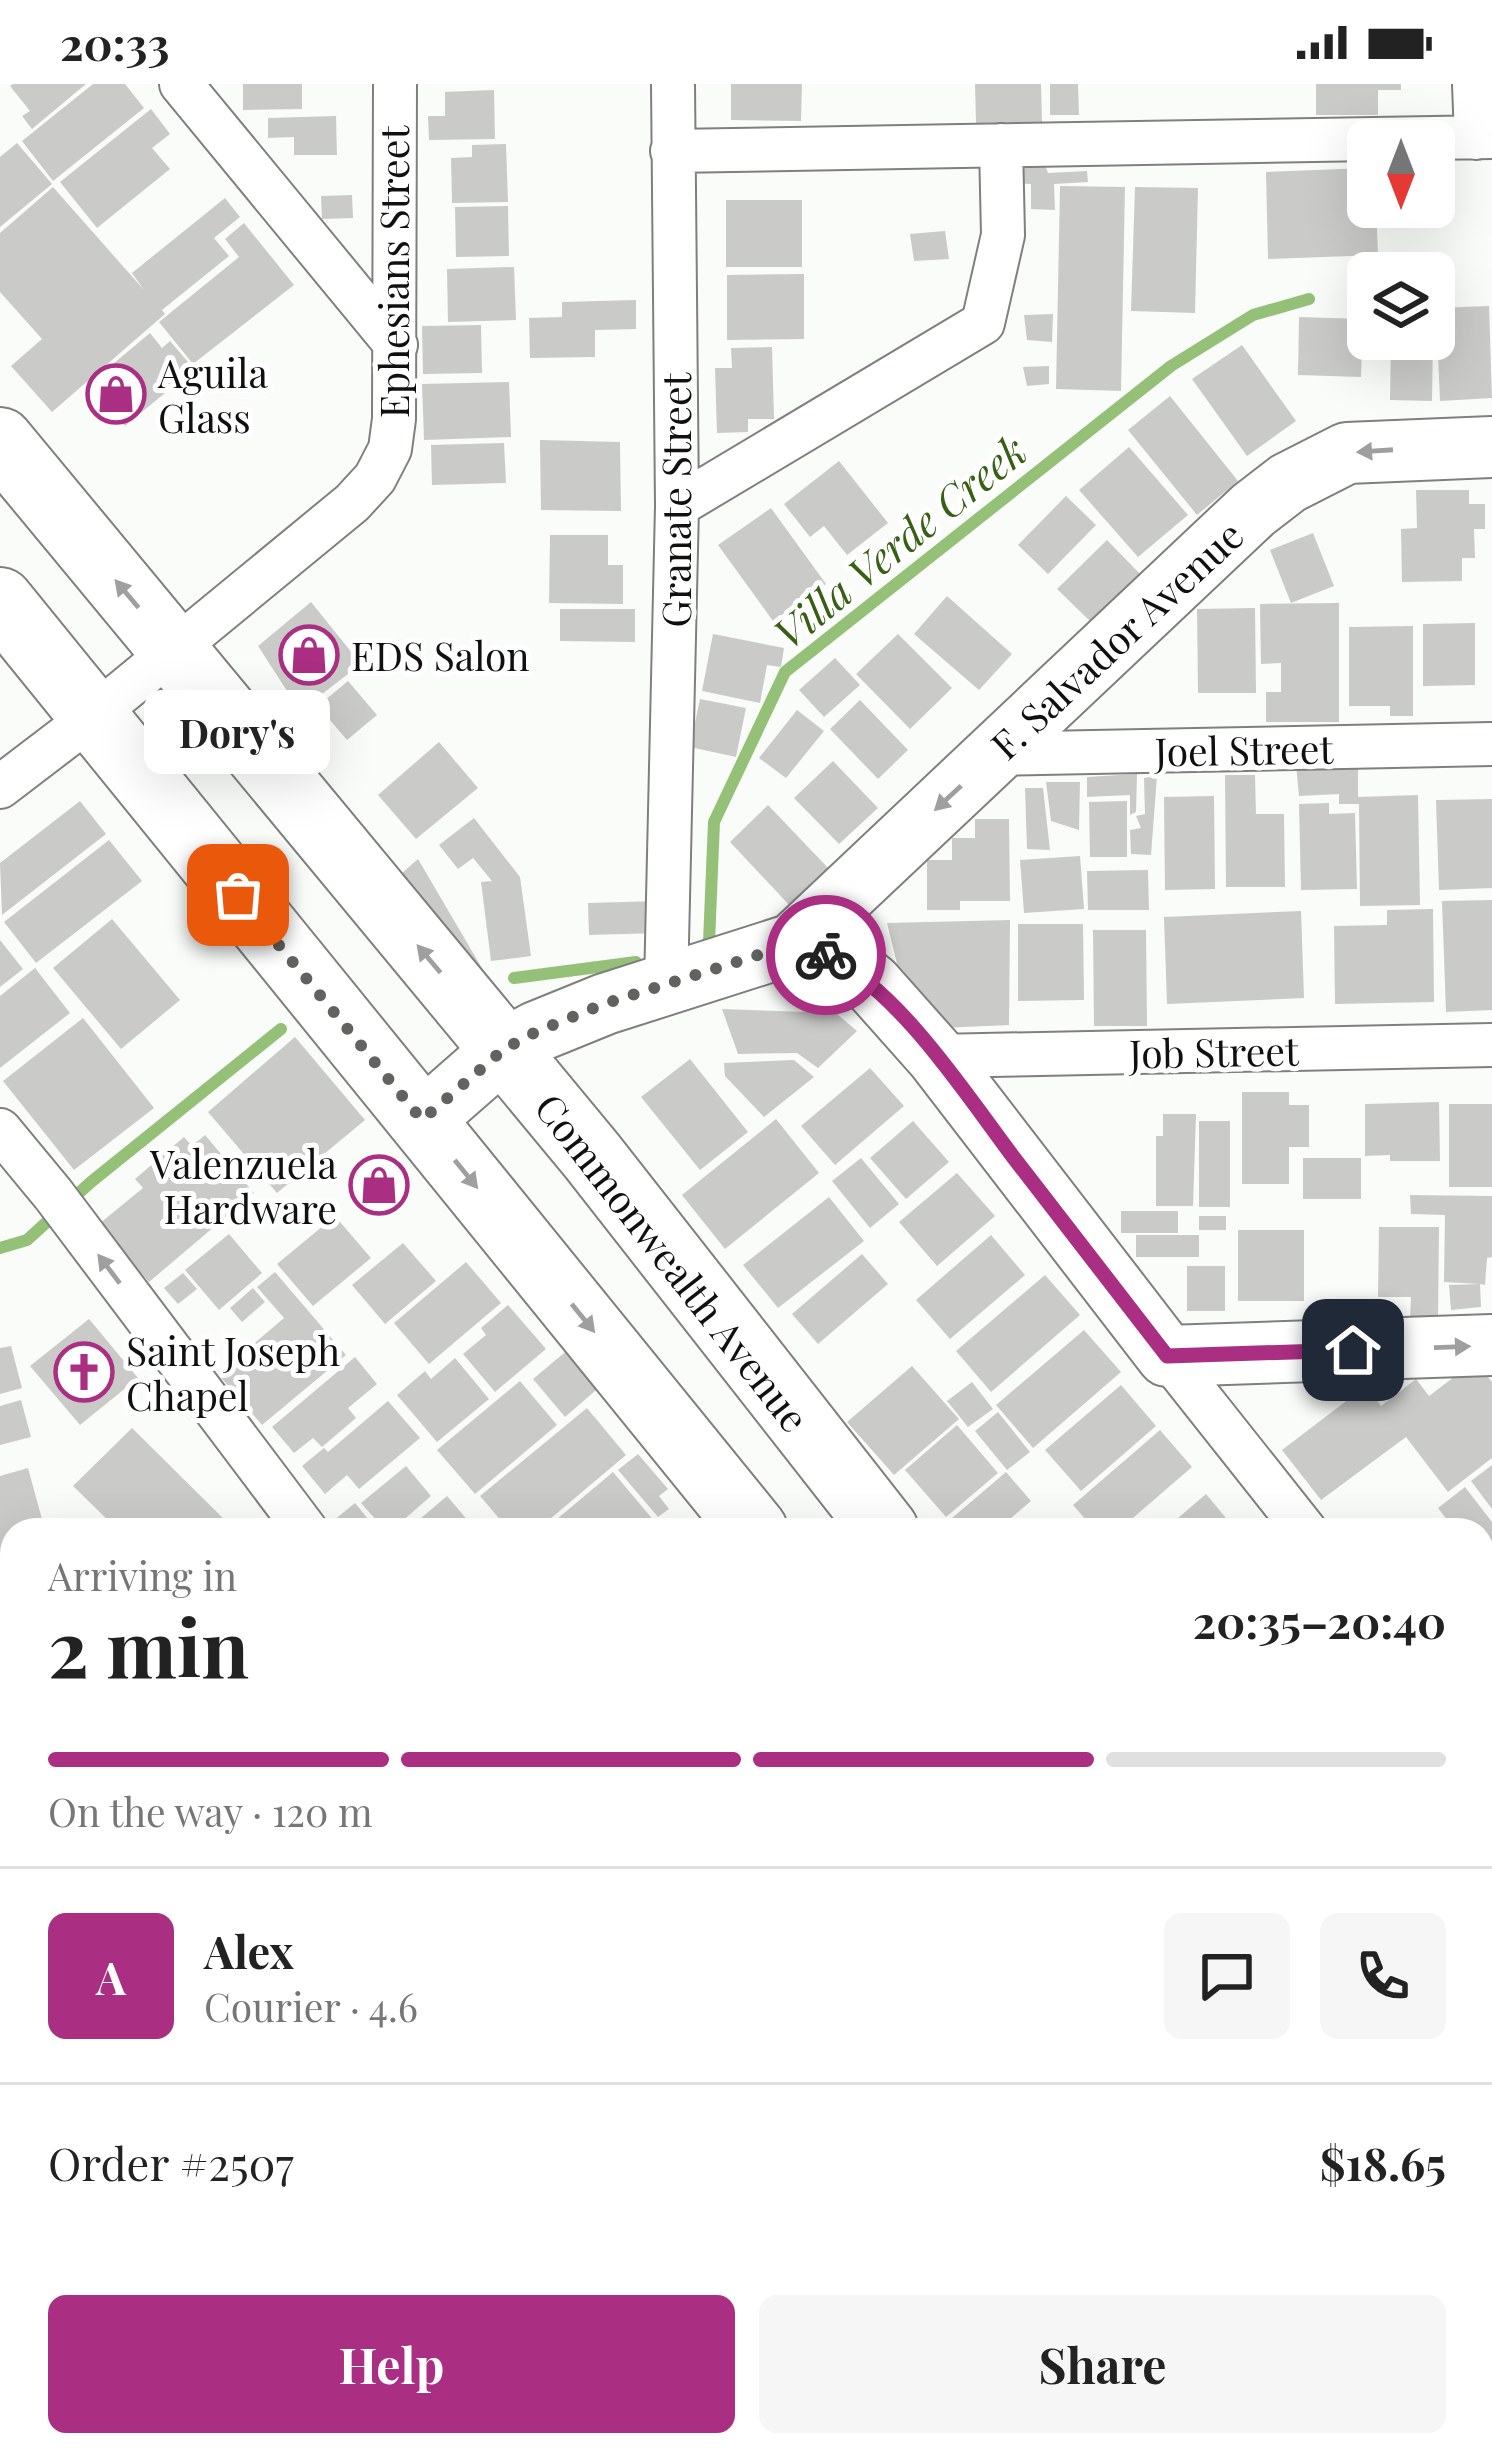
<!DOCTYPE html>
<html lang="en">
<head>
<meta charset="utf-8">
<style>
	body { margin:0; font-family:"Playfair Display",serif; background:#f6f6f6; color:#222; height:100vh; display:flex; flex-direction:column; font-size:45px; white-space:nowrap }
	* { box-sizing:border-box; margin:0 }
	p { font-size:39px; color:#767676 }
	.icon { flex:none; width:66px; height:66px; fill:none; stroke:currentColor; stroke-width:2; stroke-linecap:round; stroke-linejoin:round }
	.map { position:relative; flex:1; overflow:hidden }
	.details { position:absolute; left:0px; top:1434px; width:1494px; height:939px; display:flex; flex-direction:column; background:#fff; border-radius:36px 36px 0 0; box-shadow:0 12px 48px #0002 }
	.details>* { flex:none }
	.needle { width:78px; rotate:180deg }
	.fabs { position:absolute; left:1347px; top:36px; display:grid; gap:24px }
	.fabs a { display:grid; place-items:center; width:108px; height:108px; border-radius:18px; background:#fff; box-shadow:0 12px 48px #0002; font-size:60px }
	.pin { position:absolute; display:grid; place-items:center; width:102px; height:102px; color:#fff; margin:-51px; border-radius:24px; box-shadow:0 6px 18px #0006 }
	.courier { position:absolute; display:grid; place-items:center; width:120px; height:120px; margin:-60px; border:9px solid #aa2e82; border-radius:50%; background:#fff; color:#222; box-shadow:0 3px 15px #0007 }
	.bubble { position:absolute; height:84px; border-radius:18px; background:#fff; box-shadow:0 12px 48px #0002; font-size:39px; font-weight:700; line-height:84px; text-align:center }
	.summary em { font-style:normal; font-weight:700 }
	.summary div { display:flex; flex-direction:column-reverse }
	.summary { display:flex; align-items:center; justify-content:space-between; height:204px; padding:0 48px }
	h1 { font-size:78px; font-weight:700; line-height:90px }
	.bar { display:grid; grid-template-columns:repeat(4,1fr); gap:18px 12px; align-content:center; height:144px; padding:0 48px }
	.bar i { height:15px; border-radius:9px; background:#e0e0e0 }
	.bar .selected { background:#aa2e82 }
	.bar p { grid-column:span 4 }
	.line { display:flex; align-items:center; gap:30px; padding:0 48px; border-top:3px solid #e0e0e0 }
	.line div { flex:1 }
	.round { display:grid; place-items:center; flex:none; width:126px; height:126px; border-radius:18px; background:#f6f6f6 }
	.cta { display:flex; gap:24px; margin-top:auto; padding:24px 48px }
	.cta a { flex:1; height:138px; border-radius:18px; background:#aa2e82; color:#fff; font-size:48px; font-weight:700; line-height:138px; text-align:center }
	.cta a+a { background:#f6f6f6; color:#222 }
	.status { display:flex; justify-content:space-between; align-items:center; height:84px; padding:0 60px; background:#fff; direction:ltr }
	.status svg { height:33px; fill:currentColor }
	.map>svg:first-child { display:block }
</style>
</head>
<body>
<div class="status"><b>20:33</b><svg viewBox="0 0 49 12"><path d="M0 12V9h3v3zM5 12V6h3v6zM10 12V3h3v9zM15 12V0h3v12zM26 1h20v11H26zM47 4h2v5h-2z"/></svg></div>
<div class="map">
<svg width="1492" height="2371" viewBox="0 0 1492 2371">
	<rect width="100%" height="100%" fill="#fafcf9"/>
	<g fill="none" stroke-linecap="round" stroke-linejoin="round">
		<path stroke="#94c177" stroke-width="12" d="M699,866l10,-8 5,-120 71,-150 386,-306 82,-51 56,-16
			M514,894l122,-16
			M0,1164l27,-8 64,-58 190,-153"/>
	</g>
	<path fill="#cacbc9" d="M13,0h73l-54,45 -10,-13 8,-5 -20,-25z
		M93,0h32l19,24 -91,73 -31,-40z
		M243,0h59v25l-59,1z
		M731,0h71l-1,37 -70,-1z
		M975,0h66l1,38 -66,1z
		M1050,0h28l1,31h-29z
		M1316,0h85v6h-23v25h-62z
		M494,6l1,49 -66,1 -1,-24h17v-24z
		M151,25l19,25 -18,14 18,21 -73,59 -37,-46z
		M336,32l1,39h-43v-18l-26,1v-20z
		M17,59l35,41 -52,43v-70z
		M506,60l2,58 -56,1 -1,-45 21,-1v-12z
		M1043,75l5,14 39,-2 1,11 -34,2 1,26 -24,-1v-25l-20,-1 -3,-22z
		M1368,84v39h8l2,48 -110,4 -2,-87z
		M1060,102l65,1 -4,204 -65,-2z
		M53,103l91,103 -12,-17 93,-75 15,19 -26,21 15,18 -67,54 3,4 -113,98 -41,-46 31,-27 -42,-47v-59z
		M1135,103l63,1 -3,125 -64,-2z
		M352,111l1,23 -31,1 -1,-23z
		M726,116h76v67h-76z
		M508,122l1,50 -53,1 -1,-50z
		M244,139l50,62 -101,79 -34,-42 80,-65 -14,-18z
		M945,147l4,28 -35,2 -4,-27z
		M514,183l2,53 -68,2 -1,-53z
		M804,190v65l-77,1v-65z
		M636,216v29l-41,1v27l-65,1 -1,-40 33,-1v-15z
		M1489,222l3,92 -52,3 -4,-93z
		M1053,230l-1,28 -25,-2 -3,-25z
		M1299,233l64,2 -2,58 -63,-2z
		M481,241l1,48 -59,1 -1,-48z
		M150,249l12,15 8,-7 24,28 -69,57 -36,-42z
		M1391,255h42l-1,62 -42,-1z
		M1242,261l54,76 -49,35 -55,-77z
		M772,263l2,72h-26v13l-31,1 -2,-65h17l-1,-20z
		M1049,282v18l-22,2 -4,-19z
		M509,298l2,55 -87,3 -2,-56z
		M1170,312l68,85 -41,34 -69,-85z
		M540,356l80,2 1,69 -80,-1z
		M504,359l2,40 -74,2 -1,-40z
		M1129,363l59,68 -50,42 -59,-67z
		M839,377l49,62 -41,32 -23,-29 -14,11 -26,-33z
		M1416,406h53v14h16v25h-11l1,29h-13v23l-60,1 -1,-53 16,-1z
		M1066,412l30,29 -48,49 -30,-29z
		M771,424l55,76 -53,37 -55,-76z
		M1313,449l21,53 -43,17 -21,-53z
		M550,451h58v30h15v39l-74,-1z
		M1107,456l34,35 -49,48 -35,-34z
		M947,512l65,58 -33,36 -65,-56z
		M311,518l50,62 -61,47 -42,-65z
		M1339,519v119h-73v-30h15v-29l-20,1 -1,-60z
		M1255,524l1,85h-58l-1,-84z
		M560,525h75v33l-75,-1z
		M1475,539v62l-52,1v-62z
		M1413,542v90h-23v-10h-41v-79z
		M713,550l71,14 -3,19 -14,-2 -7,38 -58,-12z
		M898,550l54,54 -42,41 -54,-55z
		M835,574l25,27 -36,32 -25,-27z
		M348,597l29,34 -30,25 -29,-34z
		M700,615l46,9 -10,49 -46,-10z
		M860,616l48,50 -30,29 -48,-50z
		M797,626l27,21 -38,47 -27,-20z
		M439,658l39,46 -62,51 -38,-44z
		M833,677l45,47 -39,36 -45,-46z
		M1296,681h62v32l60,-2 2,110 -60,1 -1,-102h-20v-10l-40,2z
		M1137,690l-1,38 -6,3v-20l-43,2v-20z
		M1225,691h30l1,39h28l1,73h-59z
		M1157,692l-6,79 -20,-1 -1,-24 11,-2 -5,-12 9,-2 -1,-36z
		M1046,698h34l-1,48 -28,-9z
		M1025,704h18l7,62 -23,-1z
		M1214,712l1,93 -50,1 -1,-93z
		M1492,715v89l-53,2 -3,-90z
		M80,717l26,33 -104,81 -2,-52z
		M1127,717v56h-37l-1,-55z
		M1329,719v11l26,-1 2,76 -56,1 -2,-86z
		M768,721l63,66 -39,37 -62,-66z
		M474,734l46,59 11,79 -40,5 -10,-79 11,-1 -19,-23 -15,11 -19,-24z
		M975,735h34l1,82h-50v9h-33v-50h25v-22h23z
		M109,756l33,41 -106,82 -32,-41z
		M1080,772l4,53 -60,4 -4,-53z
		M418,775l68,116 -17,6 -85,-92z
		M1148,786l1,40h-61l-1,-39z
		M1492,816v110l-46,2 -4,-111z
		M659,817l1,32 -71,2 -1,-32z
		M1433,825l1,93 -99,2 -1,-78 53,-1v-15z
		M1301,827l3,87 -137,6 -3,-87z
		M112,835l68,81 -59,49 -68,-81z
		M1010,836l-1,105 -68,3 -43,-60 -11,-45z
		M1018,840h65l1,76 -66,1z
		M1093,846h53l1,96h-53z
		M0,856l23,29 -23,18z
		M35,884l35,45 -70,55v-72z
		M722,925l114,4 21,18 -39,37 -21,-15 -59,1z
		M83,934l71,90 -80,62 -71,-89z
		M295,953l70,83 -88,73 -69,-81z
		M690,975l58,73 -48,38 -59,-73z
		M794,976l20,17 -50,40 -39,-41 -1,-13z
		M870,984l34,38 -69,59 -34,-39z
		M1242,1008h47v13h20v42h-20v37h-47z
		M1439,1018l1,59h-50v-6l-25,1v-52z
		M1449,1020h43v83h-43z
		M1163,1030h33l-3,92h-37v-70h7z
		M776,1035l43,54 -94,76 -43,-54z
		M913,1037l36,41 -43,37 -36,-41z
		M1199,1037h31v86h-31z
		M205,1051l49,58 -105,89 -50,-58 44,-36 -8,-9 49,-42 8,9z
		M861,1074l38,46 -29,24 -38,-47z
		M1303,1074h58v41h-58z
		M957,1089l38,43 -58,50 -38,-44z
		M1410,1111l82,1v61l-5,1 -2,27 -5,-1 1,23 -30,3 -2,-25 31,-1 -36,-2 1,-67 -34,-1z
		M829,1113l35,44 -86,67 -35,-43z
		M1121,1127h57v22h-57z
		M335,1132l36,42 -58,48 -36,-42z
		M1199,1132h27v14h-27z
		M1379,1143h60l-1,95h-28l1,-25h-33z
		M1238,1146h66v71h-66z
		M229,1150l33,39 -43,37 -34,-40z
		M991,1151l34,40 -75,64 -34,-39z
		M1136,1151h63v22h-63z
		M403,1159l33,38 -51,43 -33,-39z
		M862,1170l26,30 -70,60 -26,-30z
		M466,1178l35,41 -72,61 -35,-41z
		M1187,1182h38v45h-38z
		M275,1188l71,83 -84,70 -44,-51 66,-56 -27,-31z
		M183,1189l14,16 -19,15 -14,-16z
		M1045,1191l35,40 -89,77 -35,-41z
		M253,1204l12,14 -23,20 -12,-14z
		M508,1221l38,44 -51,43 -32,-38 23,-19 -5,-7z
		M89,1235l49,59 -58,47 -50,-59z
		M1084,1246l37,42 -88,76 -37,-43z
		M11,1262l11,42 -22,6v-46z
		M570,1264l32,37 -37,32 -32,-38z
		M355,1273l22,27 -29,24 8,10 -34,29 -9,-9 -19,15 -22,-26z
		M455,1274l34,41 -52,43 -40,-47 28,-24 6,8z
		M1475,1277l17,21v76l-44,34 -42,-55 -85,63 -39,-50 84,-64 15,20 35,-27 13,17z
		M912,1282l47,53 -65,56 -47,-53z
		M520,1297l37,44 -82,69 -38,-44z
		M972,1298l21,27 -25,18 -21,-26z
		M1121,1301l35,41 -75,65 -36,-41z
		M21,1316l10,37 -31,8v-39z
		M388,1317l32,37 -61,51 -12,-14 -22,19 -23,-28 22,-18 4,4z
		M587,1324l39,47 -89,75h-28l-29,-34z
		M998,1328l32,40 -23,18 -32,-39z
		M957,1341l41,48 -52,44 -41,-47z
		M132,1344l103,102h-117l-45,-44z
		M1160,1346l32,37 -73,63h-24l-22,-25z
		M638,1370l30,35 -9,7 10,13 -11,8 -40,-47z
		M1492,1381v44l-21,-28z
		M406,1382l25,30 -39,34h-7l-24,-27z
		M28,1384l17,62h-33v41l-12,4v-99z
		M613,1388l42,50 -10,8h-101z
		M1006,1388l25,29 -34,29h-59z
		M1465,1403l27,35v19l-10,7v-18h-27l-17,-22z
		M1206,1410l30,36h-72z
		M447,1412l29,34h-69z
		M355,1419l22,27h-36l-8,-9z
		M1482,1482l10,13v51l-10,8z
		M1492,1569v53l-10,-13v-32z
		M12,1785v47l-12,4v-47z
		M1492,1803v69l-10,7v-69z
		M12,1872v59h-12v-48h5v-10z
		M1482,1978h10v75h-10z
		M1482,2136l10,1v78l-10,-1z
		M0,2147h12v94h-12z
		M0,2294h12v67h54l1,8h-67z
		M137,2361h104v10h-104z
		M425,2361h103v10h-103z
		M873,2361h131l15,10h-153z"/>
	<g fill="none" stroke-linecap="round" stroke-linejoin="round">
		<defs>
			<path id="lane" d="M1482,2089l10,-1
				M587,2371v-10"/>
			<path id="street" d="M181,0l215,261
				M1474,0l2,54
				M672,67l820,-14
				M677,422l306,-183 20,-88 -2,-90
				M996,670l496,-10
				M0,703l93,-71 259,-213 23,-25 15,-29 4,-30 1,-335
				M666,902l11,-480 -4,-422
				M936,972l556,-11
				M0,1046l53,64 253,336
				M1167,1272l138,174
				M0,1639l12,38
				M1482,1668l10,12
				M108,2361v10
				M401,2371v-10"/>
			<path id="secondary" d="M793,860l59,24 20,16 64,72 231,300 325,-11
				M422,1037l82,-72 32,-17 69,-28 188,-60 460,-434 35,-27 59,-30 145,-6"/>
			<path id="primary" d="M0,357l592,715 293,374
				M0,517l754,929
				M1308,2361v10
				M1412,2361v10"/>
		</defs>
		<use href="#lane" stroke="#7e807d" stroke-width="26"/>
		<use href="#street" stroke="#7e807d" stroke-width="46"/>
		<use href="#secondary" stroke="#7e807d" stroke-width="64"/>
		<use href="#primary" stroke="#7e807d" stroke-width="70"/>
		<use href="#lane" stroke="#fff" stroke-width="21"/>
		<use href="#street" stroke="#fff" stroke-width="42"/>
		<use href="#secondary" stroke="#fff" stroke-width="60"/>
		<use href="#primary" stroke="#fff" stroke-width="66"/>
	</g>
	<defs><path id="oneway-solid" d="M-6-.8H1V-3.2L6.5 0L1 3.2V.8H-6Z" transform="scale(3)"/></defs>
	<g fill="#9f9f9f">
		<use href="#oneway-solid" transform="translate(1375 367) rotate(176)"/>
		<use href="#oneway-solid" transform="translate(127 510) rotate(-130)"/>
		<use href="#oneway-solid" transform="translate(948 714) rotate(137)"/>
		<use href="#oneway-solid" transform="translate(429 875) rotate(-130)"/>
		<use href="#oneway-solid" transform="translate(466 1090) rotate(51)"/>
		<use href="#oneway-solid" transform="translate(109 1185) rotate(-127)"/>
		<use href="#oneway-solid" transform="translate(583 1234) rotate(51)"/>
		<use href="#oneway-solid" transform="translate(1452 1263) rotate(-2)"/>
	</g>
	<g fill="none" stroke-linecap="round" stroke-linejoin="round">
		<path stroke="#626361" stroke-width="12" stroke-dasharray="0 21.6" d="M238,811l184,225 82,-71 32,-17 68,-28 189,-60 33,11"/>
		<path stroke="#aa2e82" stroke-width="15" d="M826,871c73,35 139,138 188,203 51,66 102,132 153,198l186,-6"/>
	</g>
	<defs>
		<symbol id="shop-ring" viewBox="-11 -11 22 22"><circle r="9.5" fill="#fff" stroke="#aa2e82" stroke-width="1.5"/><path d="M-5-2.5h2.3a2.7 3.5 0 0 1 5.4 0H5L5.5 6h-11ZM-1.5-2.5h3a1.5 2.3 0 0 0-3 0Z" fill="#aa2e82"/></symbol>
		<symbol id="church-ring" viewBox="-11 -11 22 22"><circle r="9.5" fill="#fff" stroke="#aa2e82" stroke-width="1.5"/><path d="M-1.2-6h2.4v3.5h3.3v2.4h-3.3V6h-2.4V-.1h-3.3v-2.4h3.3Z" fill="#aa2e82"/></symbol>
	</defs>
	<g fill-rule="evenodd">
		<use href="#shop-ring" x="83" y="277" width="66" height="66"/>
		<use href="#shop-ring" x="276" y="538" width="66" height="66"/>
		<use href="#shop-ring" x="346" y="1068" width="66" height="66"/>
		<use href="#church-ring" x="51" y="1255" width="66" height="66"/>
	</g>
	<g text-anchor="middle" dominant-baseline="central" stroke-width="10" stroke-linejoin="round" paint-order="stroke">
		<g font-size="39" fill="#10100f" stroke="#fff">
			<text transform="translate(393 188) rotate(-90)">Ephesians Street</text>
			<text transform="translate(675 416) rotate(-90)">Granate Street</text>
			<text transform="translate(1116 555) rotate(-43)">F. Salvador Avenue</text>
			<text transform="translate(1244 665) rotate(-1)">Joel Street</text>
			<text transform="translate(1214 967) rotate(-1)">Job Street</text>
			<text transform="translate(673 1178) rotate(52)">Commonwealth Avenue</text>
		</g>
		<g font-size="39" fill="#10100f" stroke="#fff" text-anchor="start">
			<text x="158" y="288">Aguila<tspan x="158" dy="45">Glass</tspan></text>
			<text x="351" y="571">EDS Salon</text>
			<text x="337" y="1079" text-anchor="end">Valenzuela<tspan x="337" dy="45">Hardware</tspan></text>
			<text x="126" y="1266">Saint Joseph<tspan x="126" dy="45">Chapel</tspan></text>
		</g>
		<g font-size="42" font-style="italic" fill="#376014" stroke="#fff">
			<text transform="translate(899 457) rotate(-39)">Villa Verde Creek</text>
		</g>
	</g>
</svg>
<div class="fabs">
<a><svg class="needle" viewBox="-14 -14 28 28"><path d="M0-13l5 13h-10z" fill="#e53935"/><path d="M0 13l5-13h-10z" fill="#767676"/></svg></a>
<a><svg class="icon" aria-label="layers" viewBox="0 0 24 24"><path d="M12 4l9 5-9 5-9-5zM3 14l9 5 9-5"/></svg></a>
</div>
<div class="pin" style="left:238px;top:811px;background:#ea580c"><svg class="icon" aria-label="bag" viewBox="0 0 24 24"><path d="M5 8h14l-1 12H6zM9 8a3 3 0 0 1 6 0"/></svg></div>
<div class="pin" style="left:1353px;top:1266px;background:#1f2937"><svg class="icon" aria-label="home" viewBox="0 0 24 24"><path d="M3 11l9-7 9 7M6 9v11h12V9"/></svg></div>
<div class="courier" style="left:826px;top:871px"><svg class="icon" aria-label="bike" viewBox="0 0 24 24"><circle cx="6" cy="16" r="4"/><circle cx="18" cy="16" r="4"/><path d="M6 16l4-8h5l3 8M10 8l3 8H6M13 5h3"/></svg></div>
<div class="bubble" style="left:144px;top:606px;width:186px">Dory's</div>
<section class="details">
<div class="summary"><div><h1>2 min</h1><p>Arriving in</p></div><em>20:35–20:40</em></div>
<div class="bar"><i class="selected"></i><i class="selected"></i><i class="selected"></i><i></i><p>On the way · 120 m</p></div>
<div class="line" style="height:216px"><b class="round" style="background:#aa2e82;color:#fff">A</b><div><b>Alex</b><p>Courier · 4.6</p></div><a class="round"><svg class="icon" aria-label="chat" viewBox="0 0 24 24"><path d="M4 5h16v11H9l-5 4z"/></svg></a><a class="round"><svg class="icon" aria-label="phone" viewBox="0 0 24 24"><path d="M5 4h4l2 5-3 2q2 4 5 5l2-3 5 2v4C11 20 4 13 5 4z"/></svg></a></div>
<div class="line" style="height:156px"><div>Order #2507</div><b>$18.65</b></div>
<div class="cta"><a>Help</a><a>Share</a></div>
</section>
</div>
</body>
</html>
